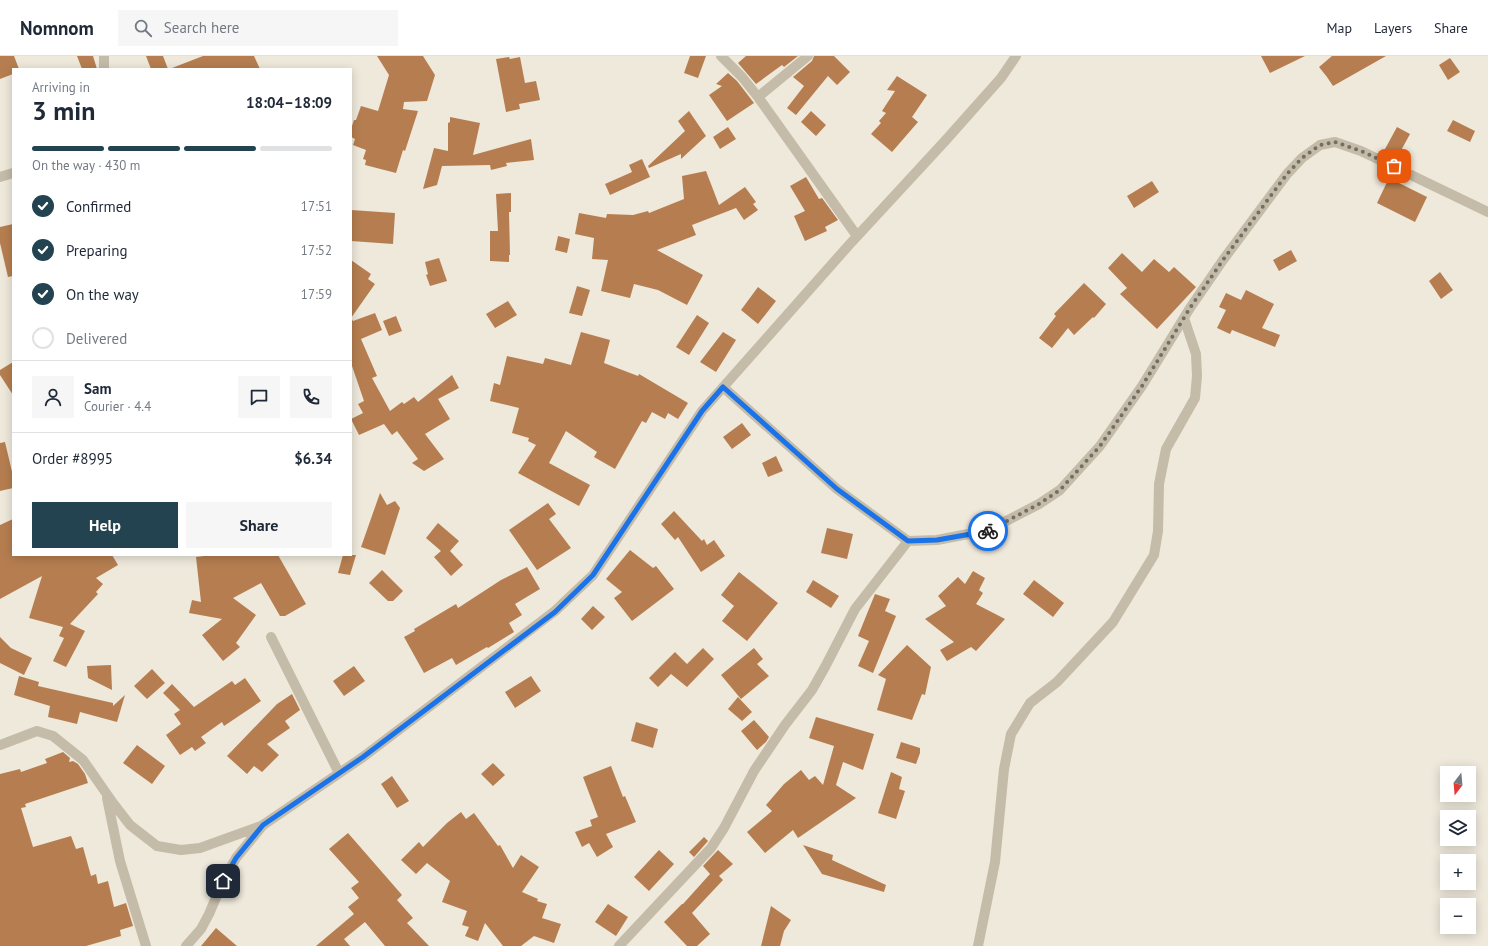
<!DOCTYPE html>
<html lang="en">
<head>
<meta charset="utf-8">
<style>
	body { margin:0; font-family:"PT Sans",sans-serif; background:#f6f6f7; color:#1f2937; height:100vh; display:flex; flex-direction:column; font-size:15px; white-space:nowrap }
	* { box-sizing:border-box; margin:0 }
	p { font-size:13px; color:#747a83 }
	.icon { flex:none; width:22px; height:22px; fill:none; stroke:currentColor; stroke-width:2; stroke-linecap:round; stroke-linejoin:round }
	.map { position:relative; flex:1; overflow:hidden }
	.side { position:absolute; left:12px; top:12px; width:340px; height:488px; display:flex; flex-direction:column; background:#fff; border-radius:0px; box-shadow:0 2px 10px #0003 }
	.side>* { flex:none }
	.needle { width:26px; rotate:196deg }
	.fabs { position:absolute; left:1440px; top:710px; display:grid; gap:8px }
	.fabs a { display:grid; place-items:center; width:36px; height:36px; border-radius:0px; background:#fff; box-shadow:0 2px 10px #0003; font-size:20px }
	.pin { position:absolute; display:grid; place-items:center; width:34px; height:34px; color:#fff; margin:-17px; border-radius:8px; box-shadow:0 2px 6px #0006 }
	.courier { position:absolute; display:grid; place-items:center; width:40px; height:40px; margin:-20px; border:3px solid #1a73e8; border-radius:50%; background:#fff; color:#222; box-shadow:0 1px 5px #0007 }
	.summary em { font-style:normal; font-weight:700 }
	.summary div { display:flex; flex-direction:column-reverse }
	.summary { display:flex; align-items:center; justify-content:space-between; height:68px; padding:0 20px }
	h1 { font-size:26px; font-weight:700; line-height:30px }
	.bar { display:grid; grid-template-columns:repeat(4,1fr); gap:6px 4px; align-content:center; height:48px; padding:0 20px }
	.bar i { height:5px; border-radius:3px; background:#e0e1e3 }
	.bar .active { background:#22434f }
	.bar p { grid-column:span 4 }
	.line { display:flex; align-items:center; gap:10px; padding:0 20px; border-top:1px solid #e0e1e3 }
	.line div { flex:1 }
	.round { display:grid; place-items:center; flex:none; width:42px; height:42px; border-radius:0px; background:#f6f6f7 }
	ol { padding:0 20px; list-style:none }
	li { display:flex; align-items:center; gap:12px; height:44px }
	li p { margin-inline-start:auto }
	li .icon { padding:4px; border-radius:50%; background:#22434f; color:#fff; stroke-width:4 }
	li:last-child { color:#747a83 }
	li i { width:22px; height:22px; border:2px solid #e0e1e3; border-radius:50% }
	.primary-button { display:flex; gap:8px; margin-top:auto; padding:8px 20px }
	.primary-button a { flex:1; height:46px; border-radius:0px; background:#22434f; color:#fff; font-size:16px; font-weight:700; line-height:46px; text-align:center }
	.primary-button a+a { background:#f6f6f7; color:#1f2937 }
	header { display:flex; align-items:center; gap:24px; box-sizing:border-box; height:56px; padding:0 20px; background:#fff; border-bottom:1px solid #e0e1e3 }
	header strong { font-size:19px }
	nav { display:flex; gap:22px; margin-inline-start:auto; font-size:14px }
	.search { width:280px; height:36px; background:#f6f6f7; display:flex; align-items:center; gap:10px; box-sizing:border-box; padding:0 14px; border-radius:0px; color:#747a83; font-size:15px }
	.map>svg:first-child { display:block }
</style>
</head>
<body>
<header>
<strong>Nomnom</strong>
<div class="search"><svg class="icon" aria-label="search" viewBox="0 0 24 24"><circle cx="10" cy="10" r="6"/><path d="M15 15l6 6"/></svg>Search here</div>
<nav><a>Map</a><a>Layers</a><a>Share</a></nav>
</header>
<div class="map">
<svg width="1488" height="890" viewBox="0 0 1488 890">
	<rect width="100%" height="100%" fill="#eee9db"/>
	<path fill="#b67e50" d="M0,0h14l5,13h-6v5l-13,5z
		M77,0h16l4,13h-15z
		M146,0h17l5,13h-17z
		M203,0h51l6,13h-88v-1z
		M377,0h46l12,19 -8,26 -23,1 -1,7 15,2 -13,40 -2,-1 -7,23 -31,-8 1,-5 -3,-1 3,-9 -13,-5 2,-6 -4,-2v-8l3,-9h2l5,-14 17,5 11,-36z
		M690,0h16l-8,22 -14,-5z
		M746,0h52l-14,11 -2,-2 -26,19 -18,-21z
		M814,0h20l16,16 -13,13 -9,-9 -32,39 -9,-7 17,-22 -11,-9 19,-16z
		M1261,0h44l-35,17z
		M1332,0h54l-53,30 -6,-9 -8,-10z
		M509,1l1,2 10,-2 5,26 11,-2 4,19 -21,4 1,5 -14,3 -10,-53z
		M1450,2l10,14 -12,8 -9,-15z
		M728,17l9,8 17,22 -27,18 -18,-26 13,-9 -6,-2z
		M897,20l30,19 -15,22 6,5 -26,30 -21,-18 10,-11 -2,-2 7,-8 -4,-2 13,-20 -8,-1z
		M689,55l17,25 -25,23v-5l-32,14 -1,-2 37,-35 -7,-10z
		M811,55l15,14 -10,11 -15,-14z
		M450,61l30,6 -7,32 58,-16 3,21 -28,3 1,3 -16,4 -1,-5 -48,1 -5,19 -14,4 11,-41 14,3v-28l2,-1z
		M1453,64l22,11 -5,11 -23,-11z
		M728,71l8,12 -16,10 -7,-12z
		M1397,71l13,7 -12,22 -13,-7z
		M642,103l8,18 -40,18 -5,-11 27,-12 -3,-7z
		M706,115l13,34 26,-18 11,15 -3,2 5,6 -14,10 -8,-12 -44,17 4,10 -39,15 46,25 -16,30 -29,-15 -24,-6 -4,14 -29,-7 7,-31 -16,-1 2,-21 -19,-4 4,-21 27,5 1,-4 26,1 15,-4 1,2 35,-14 -2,-23z
		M806,121l13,22 3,-1 16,22 -13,7 2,4 -22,10 -11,-25 11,-5 -15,-25z
		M1389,122l38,19 -12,25 -38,-19z
		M1152,125l7,11 -25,16 -7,-12z
		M511,137v19h-2l1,43h-1v7l-19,-1v-30h8l-2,-37z
		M351,154l44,3 -2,31 -42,-3z
		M13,168v52l-5,1 -8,-34v-16z
		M558,180l12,3 -3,14 -12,-3z
		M1291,194l6,11 -18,10 -6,-11z
		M1122,197l20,19 12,-13 15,13 5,-5 22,20 -39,42 -37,-35 7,-6 -19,-20z
		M439,202l8,23 -17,5 -4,-11 2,-1 -3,-12z
		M351,204l20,14 -3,5 7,5 -24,34 2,3 22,-8 7,17 -21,9 16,37 -5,2 18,33 12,-9 2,2 10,-7 4,5 34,-27 7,13 -21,11 12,20 -25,15 19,25 -20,12 -12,-8 6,-4 -21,-28 -5,4 -8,-11 -25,11 -8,-16 12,-6 -5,-9 6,-3 -13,-38z
		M1440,216l13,18 -12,9 -12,-18z
		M1084,227l22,21 -12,14 -1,-1 -19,18 -6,-7 -16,20 -13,-10 17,-22 -2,-2z
		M577,230l13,4 -8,26 -13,-3z
		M758,231l18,14 -18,23 -17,-14z
		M1246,234l28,14 -12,24 18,7 -5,12 -43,-17 -2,4 -13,-6 9,-18 -7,-3 7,-14 15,7z
		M508,245l9,14 -22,13 -9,-14z
		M697,259l12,8 -20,32 -13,-8z
		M396,260l6,15 -13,5 -6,-15z
		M581,276l29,8 -6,23 34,13 1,-2 49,29 -10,16 -10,-6 -3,6 -13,-7 -6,11 -4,-2 -27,48 -21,-12 3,-5 -31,-21 -17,32 41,22 -11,21 -61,-33 18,-28 -8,-4 1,-3 -17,-5 7,-25 -29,-7 4,-18 6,2 7,-29 36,8 2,-6 26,7z
		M723,276l13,8 -20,32 -16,-10z
		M13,306v33l-13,-20v-5z
		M742,367l9,12 -19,14 -9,-12z
		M5,386l8,34v12l-13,3v-48z
		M776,400l7,15 -15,6 -6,-14z
		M380,437l7,12 8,-4 5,7 -15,47 -24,-8z
		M548,447l8,11 -7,5 22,29 -34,22 -28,-40z
		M674,455l28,30 2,-2 3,6 7,-5 11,16 -24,16 -23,-35 -3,3 -14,-16z
		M13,463v36h99l6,10 -22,13 7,6 -7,8 2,2 -28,30 15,7 -19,36 -13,-6 11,-23 -5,-2 4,-9 -34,-9 13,-42 -42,23v-74z
		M438,467l21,18 -9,10 13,14 -12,11 -17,-19 7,-6 -15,-13z
		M827,472l26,6 -6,25 -26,-6z
		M630,494l23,18 3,-2 18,23 -42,32 -18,-23 8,-6 -16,-13z
		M212,499h66l28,49 -21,12h-5l-19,-33 -28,15 23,17 -20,28 4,4 -17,14 -21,-26 20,-16 -33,-6 3,-13 9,2 -5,-45z
		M343,499h13l-6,20 -12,-2z
		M527,511l13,22 -25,15 7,11 -13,8 5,9 -26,16 -1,-1 -31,18 -4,-7 -28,15 -20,-36 11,-6 -1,-2 42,-25 2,4 43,-28z
		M382,514l21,21 -10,10h-5l-19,-18z
		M973,515l12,7 -6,12 4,3 -7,11 29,15 -29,32 -5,-4 -24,14 -7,-11 14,-8 -29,-23 21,-13 -8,-10 20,-19 7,7z
		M739,516l39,31 -31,38 -25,-20 12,-15 -13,-11z
		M813,524l26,16 -8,12 -25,-16z
		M1034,524l30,23 -11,14 -30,-23z
		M875,538l15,5 -5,12 11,5 -23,57 -15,-7 11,-25 -11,-5z
		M593,550l12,11 -13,13 -11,-11z
		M0,581l11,11 21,10 -8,17 -24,-12z
		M907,589l24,22 -6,28 -3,-1 -10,26 -35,-10 9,-31 -8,-4z
		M703,592l11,11 -27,28 -16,-13 -13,13 -9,-9 26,-26 12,12z
		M754,592l9,11 -6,5 12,12 -28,23 -20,-24z
		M111,609l1,25 -24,-12 -1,-12z
		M354,610l11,15 -21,15 -11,-15z
		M152,613l13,14 -18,16 -13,-13z
		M19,620l20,6 -1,4 75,17v3l12,-11 -8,27 -37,-10 -3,12 -29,-7 2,-11 -36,-11z
		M531,620l10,15 -26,17 -10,-16z
		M245,622l16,23 -37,25 -2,-4 -21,15 5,6 -11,8 -3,-4 -12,8 -14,-20 15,-11 -7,-10 6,-4 -17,-17 9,-9 22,23 38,-26 3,4z
		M292,638l8,16 -15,11 5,7 -23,16 12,11 -17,17 -8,-6 -7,8 -20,-18 50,-52z
		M738,641l14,15 -10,9 -14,-12z
		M816,661l58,17 -11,36 -20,-8 -7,23 20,13 -58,40 -5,-8 -28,23 -18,-21 25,-21 -6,-6 18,-21 17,-14 8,10 6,-4 8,9 11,-39 -25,-8z
		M754,664l15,17 -3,5 -9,8 -16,-19z
		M636,666l22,7 -5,19 -22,-7z
		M901,686l19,6v5l-4,11 -20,-6z
		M137,689l28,21 -13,18 -29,-21z
		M63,696l7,6 -1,4 4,-1 5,3 7,10 3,9 -63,21 1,3 -5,1 12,39 38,-11 5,13 7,-2 8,29 5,-2 2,10 10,-3 6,26 12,-4 7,23 -13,4 1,6 -35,10h-86v-172l20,-5 1,3 26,-9 -2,-4z
		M493,707l12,12 -12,11 -12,-12z
		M611,710l12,31 2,-1 11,26 -30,12 7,13 -16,10 -8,-14 -7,4 -7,-15 17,-6 -2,-6 8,-3 -15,-40z
		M891,716l11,5 -3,12 6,2 -9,28 -18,-6z
		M392,720l17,25 -12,7 -16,-24z
		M461,756l5,7 8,-6 24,33 2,-1 13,23 8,-13 18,12 -17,25 16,7 -1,2 10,3 -5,14 19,6 -7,19 -20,-7 -13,10h-18l-18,-23 -7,18 -13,-5 4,-9 -7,-2 5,-14 -25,-9 8,-21 -23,-18 -11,11 -15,-14 18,-18 4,5 24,-24z
		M348,777l54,62 -5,5 16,18 -6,5 22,23h-44l-20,-24 -21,17 6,7h-34l38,-32 -6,-7 11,-9 -8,-10 8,-6 -30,-33z
		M704,781l4,4 -14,16 -5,-5z
		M803,789l30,10 -1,5 54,25 -2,7 -62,-18z
		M659,794l15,14 -25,27 -15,-14z
		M718,794l15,14 -14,12 4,4 -31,33 18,21 -13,12h-10l-23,-24 18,-18h1l27,-30 -7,-8z
		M608,848l20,13 -12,19 -21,-14z
		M771,850l20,14 -7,11 -4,15h-19z
		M216,872l21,18h-36z"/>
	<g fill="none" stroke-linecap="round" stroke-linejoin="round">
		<path stroke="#c4bba8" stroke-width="10" d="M721,0l21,21 16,20 99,139
			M104,13v-13
			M758,41l50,-41
			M0,121l13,-4
			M723,331l114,102 71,52 29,-1 52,-10 50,-26 21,-14 40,-44 42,-60 48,-78 33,-48 64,-86 15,-16 18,-13 15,-3 26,9 127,61
			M271,581l68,136
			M0,689l37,-14 16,5 30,24 30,43 17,22 27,21 24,4 19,-2 61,-22
			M107,742l13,63 26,85
			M186,890l15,-17 8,-15 14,-33 13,-23 27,-33 100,-68 192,-146 38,-36 109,-164 147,-166 96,-104 56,-63 15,-22
			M619,890l92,-98 13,-20 30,-57 31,-46 27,-35 13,-23 30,-58 53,-68
			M978,890l17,-84 9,-93 7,-35 19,-31 27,-21 56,-60 41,-67 4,-24 1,-47 7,-35 29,-51 2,-22 -1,-22 -12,-36"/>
	</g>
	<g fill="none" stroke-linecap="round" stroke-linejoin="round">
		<path stroke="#746f66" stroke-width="4" stroke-dasharray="0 7.2" d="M988,475l51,-27 21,-14 40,-44 42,-60 48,-78 33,-48 64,-86 15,-16 18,-13 15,-3 26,9 33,15"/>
		<path stroke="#1a73e8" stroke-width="5" d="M223,825l13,-23 27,-33 100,-68 192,-145 38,-37 109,-164 21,-24 114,102 71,52 29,-1 51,-9"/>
	</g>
</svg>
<div class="fabs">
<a><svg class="needle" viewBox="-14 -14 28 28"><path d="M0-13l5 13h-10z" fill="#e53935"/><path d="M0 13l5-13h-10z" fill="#747a83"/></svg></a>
<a><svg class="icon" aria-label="layers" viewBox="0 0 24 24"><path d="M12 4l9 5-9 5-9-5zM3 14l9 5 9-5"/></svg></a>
<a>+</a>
<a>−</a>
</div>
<div class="pin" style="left:1394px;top:110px;background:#ea580c"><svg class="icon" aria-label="bag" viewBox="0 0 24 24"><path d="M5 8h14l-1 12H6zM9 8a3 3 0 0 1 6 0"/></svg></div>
<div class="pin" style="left:223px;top:825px;background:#1f2937"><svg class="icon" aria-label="home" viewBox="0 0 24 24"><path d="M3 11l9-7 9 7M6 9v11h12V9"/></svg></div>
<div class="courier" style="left:988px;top:475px"><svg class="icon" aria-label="bike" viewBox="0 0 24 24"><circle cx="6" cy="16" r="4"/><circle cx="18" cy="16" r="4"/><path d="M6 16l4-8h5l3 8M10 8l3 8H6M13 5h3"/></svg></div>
<section class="side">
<div class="summary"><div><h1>3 min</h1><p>Arriving in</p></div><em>18:04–18:09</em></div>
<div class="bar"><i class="active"></i><i class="active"></i><i class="active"></i><i></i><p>On the way · 430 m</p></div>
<ol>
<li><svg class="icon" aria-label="check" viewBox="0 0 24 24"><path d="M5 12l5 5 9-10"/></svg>Confirmed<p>17:51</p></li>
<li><svg class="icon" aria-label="check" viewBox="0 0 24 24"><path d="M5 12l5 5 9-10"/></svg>Preparing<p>17:52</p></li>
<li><svg class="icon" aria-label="check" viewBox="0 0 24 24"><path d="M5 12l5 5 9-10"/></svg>On the way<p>17:59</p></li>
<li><i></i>Delivered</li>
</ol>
<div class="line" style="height:72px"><a class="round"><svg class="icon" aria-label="person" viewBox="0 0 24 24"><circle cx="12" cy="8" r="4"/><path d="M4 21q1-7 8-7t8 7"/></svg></a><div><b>Sam</b><p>Courier · 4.4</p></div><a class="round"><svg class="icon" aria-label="chat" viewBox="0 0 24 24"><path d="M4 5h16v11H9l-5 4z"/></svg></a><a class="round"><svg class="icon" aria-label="phone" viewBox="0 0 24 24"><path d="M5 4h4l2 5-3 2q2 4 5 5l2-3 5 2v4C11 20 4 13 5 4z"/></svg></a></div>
<div class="line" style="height:52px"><div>Order #8995</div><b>$6.34</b></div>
<div class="primary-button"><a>Help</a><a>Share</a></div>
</section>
</div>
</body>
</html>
